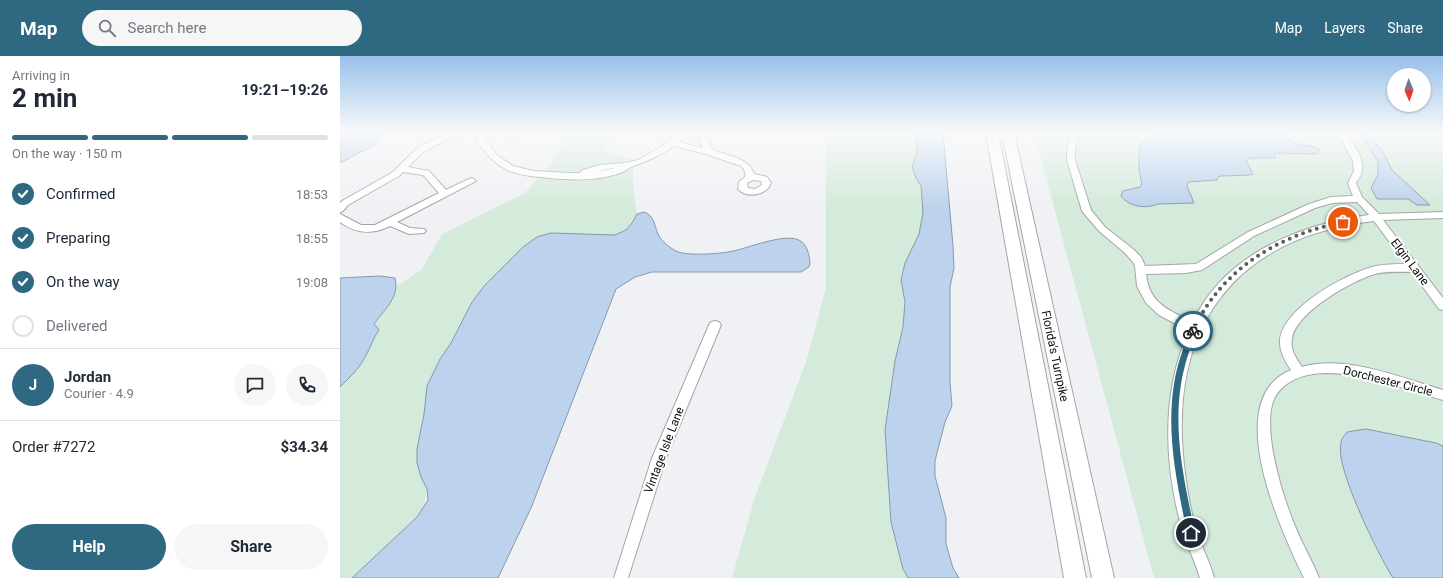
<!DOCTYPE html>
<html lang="en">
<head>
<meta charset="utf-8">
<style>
	body { margin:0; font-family:Roboto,sans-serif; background:#f6f6f7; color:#1f2937; height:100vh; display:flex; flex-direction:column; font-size:15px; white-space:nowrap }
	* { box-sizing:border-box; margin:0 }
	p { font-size:13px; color:#747a83 }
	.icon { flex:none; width:22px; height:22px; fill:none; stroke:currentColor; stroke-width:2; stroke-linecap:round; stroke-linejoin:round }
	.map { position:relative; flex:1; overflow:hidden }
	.drawer { display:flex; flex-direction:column; background:#fff; width:340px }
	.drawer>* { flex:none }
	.needle { width:26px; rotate:178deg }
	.buttons { position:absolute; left:1047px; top:12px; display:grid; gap:8px }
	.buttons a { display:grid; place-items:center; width:44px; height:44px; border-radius:50%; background:#fff; box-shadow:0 1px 3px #0004; font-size:20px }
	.pin { position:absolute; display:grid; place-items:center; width:34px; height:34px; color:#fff; margin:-17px; border:2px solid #fff; border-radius:50%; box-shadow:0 1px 4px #0007 }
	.courier { position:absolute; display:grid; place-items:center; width:40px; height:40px; margin:-20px; border:3px solid #2e6881; border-radius:50%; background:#fff; color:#222; box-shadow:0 1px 5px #0007 }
	.summary em { font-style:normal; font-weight:700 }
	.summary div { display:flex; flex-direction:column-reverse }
	.summary { display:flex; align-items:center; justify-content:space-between; height:68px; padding:0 12px }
	h1 { font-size:26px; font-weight:700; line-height:30px }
	.bar { display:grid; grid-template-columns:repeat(4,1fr); gap:6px 4px; align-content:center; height:48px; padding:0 12px }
	.bar i { height:5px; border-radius:3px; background:#e0e1e3 }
	.bar .on { background:#2e6881 }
	.bar p { grid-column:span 4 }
	.line { display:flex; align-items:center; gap:10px; padding:0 12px; border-top:1px solid #e0e1e3 }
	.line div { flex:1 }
	.round { display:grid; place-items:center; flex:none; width:42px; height:42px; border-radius:21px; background:#f6f6f7 }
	ol { padding:0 12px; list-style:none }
	li { display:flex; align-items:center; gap:12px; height:44px }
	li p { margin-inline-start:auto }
	li .icon { padding:4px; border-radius:50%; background:#2e6881; color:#fff; stroke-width:4 }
	li:last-child { color:#747a83 }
	li i { width:22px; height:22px; border:2px solid #e0e1e3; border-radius:50% }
	.button { display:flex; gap:8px; margin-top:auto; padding:8px 12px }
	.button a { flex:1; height:46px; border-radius:24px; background:#2e6881; color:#fff; font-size:16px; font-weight:700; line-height:46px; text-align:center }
	.button a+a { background:#f6f6f7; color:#1f2937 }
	header { display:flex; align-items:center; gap:24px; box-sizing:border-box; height:56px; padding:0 20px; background:#2e6881; color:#fff }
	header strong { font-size:19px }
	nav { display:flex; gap:22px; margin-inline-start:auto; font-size:14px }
	.search { width:280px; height:36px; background:#f6f6f7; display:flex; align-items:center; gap:10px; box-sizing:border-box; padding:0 14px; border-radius:22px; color:#747a83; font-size:15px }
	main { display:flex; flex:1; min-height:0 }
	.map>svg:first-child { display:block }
</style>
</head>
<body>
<header>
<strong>Map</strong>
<div class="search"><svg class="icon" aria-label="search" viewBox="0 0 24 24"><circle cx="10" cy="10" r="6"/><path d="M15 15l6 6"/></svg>Search here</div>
<nav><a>Map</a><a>Layers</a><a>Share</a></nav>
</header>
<main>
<section class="drawer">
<div class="summary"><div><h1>2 min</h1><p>Arriving in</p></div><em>19:21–19:26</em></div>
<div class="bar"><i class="on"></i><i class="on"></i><i class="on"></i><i></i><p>On the way · 150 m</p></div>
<ol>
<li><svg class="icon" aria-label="check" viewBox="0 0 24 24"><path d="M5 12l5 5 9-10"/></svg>Confirmed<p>18:53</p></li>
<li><svg class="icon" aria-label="check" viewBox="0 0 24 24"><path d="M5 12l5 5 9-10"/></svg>Preparing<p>18:55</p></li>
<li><svg class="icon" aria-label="check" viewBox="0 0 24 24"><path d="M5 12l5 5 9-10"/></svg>On the way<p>19:08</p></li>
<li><i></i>Delivered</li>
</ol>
<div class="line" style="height:72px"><b class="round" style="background:#2e6881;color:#fff">J</b><div><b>Jordan</b><p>Courier · 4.9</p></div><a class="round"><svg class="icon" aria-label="chat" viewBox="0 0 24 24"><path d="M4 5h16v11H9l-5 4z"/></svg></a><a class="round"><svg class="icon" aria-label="phone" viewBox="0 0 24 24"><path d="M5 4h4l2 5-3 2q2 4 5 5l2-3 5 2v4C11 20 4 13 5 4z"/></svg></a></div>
<div class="line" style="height:52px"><div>Order #7272</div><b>$34.34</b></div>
<div class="button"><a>Help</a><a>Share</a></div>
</section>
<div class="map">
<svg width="1103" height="522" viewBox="0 0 1103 522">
	<rect width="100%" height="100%" fill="#f0f1f4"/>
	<path fill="#d4eada" d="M229,77h48l-16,18 32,8v28l4,27 -8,21 -185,144 -23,146 -58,53h-23v-218l39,-61 43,-30 20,-35 83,-41 27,-31z
		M486,77h93l9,116 -4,329h-192l23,-81 51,-135 20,-74z
		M694,77h409v445h-289z"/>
	<path fill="#bdd3ed" stroke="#8898aa" d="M0,77h44l-10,12 -34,18z
		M576,77h27l10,113 1,22 -4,19v95l2,24 -7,16 -7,27 -3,12v15l11,42v26l7,24 6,10h-51l-5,-9 -12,-47 -6,-92 10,-69 8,-34 2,-25 -4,-22 4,-17 14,-29 4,-21 -2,-27 -5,-8 -4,-12 5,-13z
		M816,77h125c10,12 22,12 35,14l3,3 -1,3 -3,1 -37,-1 -3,1v4h-25l-4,3 7,13 -3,1 -29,1 -3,1 -1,3 -29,2 -1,4 7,17 -36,1c-12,5 -29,3 -37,-8l2,-5 17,-4 2,-3 -3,-14v-23l7,-8z
		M1020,77h7l16,19 9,18 38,35h-13l-9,-6h-31l-6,-11 7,-14v-12z
		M304,156c11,4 10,13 14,22 2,6 12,14 18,17 9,5 41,3 52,1 17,-2 60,-22 74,-10 2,1 4,5 5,7 2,6 4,13 2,18l-8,5h-149l-17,5 -19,12 -85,219 -33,70h-146l65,-61 11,-17 -1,-11 -6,-12 -4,-14v-14l7,-35 3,-28 13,-27 11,-16 21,-41 13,-17 38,-38 14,-10 14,-4 64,2 11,-5 6,-7 5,-9z
		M40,220l15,2c5,19 -11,32 -21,46l3,3 2,3c-6,8 -8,17 -13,25 -6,13 -16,22 -26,32v-109z
		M1026,373l70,14 7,3v132h-50c-14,-22 -59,-112 -52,-135 0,-4 4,-8 6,-11z"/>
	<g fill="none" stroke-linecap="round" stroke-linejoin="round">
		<defs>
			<path id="minor" d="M111,77h12l-33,15 -9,6 -13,13 21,4 17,19 23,-11 3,-1 4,3 -79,41 13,6 14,1 2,2 -2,2 -15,1 -19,-8c-18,9 -34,8 -50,-4v-8l21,11h14l64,-32 -16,-18 -20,-3 -4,4 -51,29 -5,6 -3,1v-9l2,-2 51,-29 22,-22 9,-6z
				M132,77h8l18,23 15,10 21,5 35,2h10l4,-3 16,-5 26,-2 13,-3 23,-13 17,-14h9l-8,9 24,6 -6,-15h8l8,17c15,6 36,8 41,24l13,3 4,6c-4,12 -24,16 -33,6l1,-7 7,-6 -2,-7 -3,-3 -35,-12 -32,-8c-14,10 -27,15 -43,21 -4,2 -8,5 -11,6 -24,9 -55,7 -79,4 -13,-1 -28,-3 -39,-10 -13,-8 -22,-21 -30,-34zM272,112h3l-23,5zM413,124l8,1 1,4 -7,4 -7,-1 -1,-5z
				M168,77h8v1l-4,2h-3z
				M732,77h8l-5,16v11l16,50 14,17 28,22 8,8 4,9 51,-2 52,-32 61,-28 22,-7 22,-1 -5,-13 6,-12 -1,-10 -15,-28h8c7,11 19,25 16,38 -1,5 -4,8 -6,12l6,14 17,17 64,-2v6l-60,2 60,78v12l-4,-1 -27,-37c-13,0 -26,-1 -37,2 -24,7 -80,39 -83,65 -2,11 4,19 10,28 42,-13 100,11 141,23v10c-37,-11 -76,-26 -115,-27 -19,0 -42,5 -53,24 -15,29 8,100 20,129 7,18 17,34 24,52h-15c-23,-47 -84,-179 -13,-208 -6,-9 -12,-19 -11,-31 5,-32 64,-64 92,-72 11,-3 23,-3 34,-3l-32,-43c-144,17 -208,111 -189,252 3,23 7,47 15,68 5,13 11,24 14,37h-14c-5,-17 -13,-32 -18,-49 -18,-64 -21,-137 7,-198l-30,-16 -13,-12 -9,-17 -2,-20 -2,-4 -8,-9 -26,-22 -17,-20 -15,-51v-11zM1017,146l12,13c-69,9 -146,40 -176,107 -24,-12 -44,-18 -47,-48l40,-1 16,-3 52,-34 61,-28 17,-5z
				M375,265l4,1 2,3 -55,133 -38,120h-14l38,-120 57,-133 2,-3z"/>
			<path id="highway" d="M646,77h12l88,445h-22z
				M662,77h12l100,445h-22z"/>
		</defs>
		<use href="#minor" stroke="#a4a5a8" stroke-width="2"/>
		<use href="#highway" stroke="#a4a5a8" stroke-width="2"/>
		<use href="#minor" fill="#fff" fill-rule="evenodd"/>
		<use href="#highway" fill="#fff" fill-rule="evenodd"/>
	</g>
	<linearGradient id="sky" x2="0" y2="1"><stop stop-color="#97c0ea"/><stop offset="0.51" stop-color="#f8f9fa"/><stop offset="1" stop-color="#f8f9fa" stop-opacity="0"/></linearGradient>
	<rect width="1103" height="150" fill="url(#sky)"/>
	<path fill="#2e6881" d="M853,272l3,3c-6,17 -12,35 -15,53 -8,51 4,100 14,149l-1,3 -3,1 -3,-1 -1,-3c-10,-50 -21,-99 -13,-149 3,-19 9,-36 16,-53z"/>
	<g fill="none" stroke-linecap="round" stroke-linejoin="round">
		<path stroke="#5c5d5f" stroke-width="4" stroke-dasharray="0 7.2" d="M853,275c28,-62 86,-96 150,-109"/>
	</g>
	<g text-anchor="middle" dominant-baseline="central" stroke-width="4" stroke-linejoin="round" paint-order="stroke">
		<g font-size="12" fill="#0d0e0f" stroke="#fff">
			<text transform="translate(1070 206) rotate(53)">Elgin Lane</text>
			<text transform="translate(715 300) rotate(78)">Florida's Turnpike</text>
			<text transform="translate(1048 325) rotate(14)">Dorchester Circle</text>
			<text transform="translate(324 394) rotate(-69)">Vintage Isle Lane</text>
		</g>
	</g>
</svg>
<div class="buttons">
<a><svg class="needle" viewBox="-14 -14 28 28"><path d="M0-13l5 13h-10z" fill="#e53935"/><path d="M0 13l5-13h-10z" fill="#747a83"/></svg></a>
</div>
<div class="pin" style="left:1003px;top:166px;background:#ea580c"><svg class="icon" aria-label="bag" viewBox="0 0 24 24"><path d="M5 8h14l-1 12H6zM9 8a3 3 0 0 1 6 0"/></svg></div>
<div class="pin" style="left:851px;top:477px;background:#1f2937"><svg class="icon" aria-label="home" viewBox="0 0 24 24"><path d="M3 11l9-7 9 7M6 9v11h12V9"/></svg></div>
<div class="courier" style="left:853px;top:275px"><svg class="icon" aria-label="bike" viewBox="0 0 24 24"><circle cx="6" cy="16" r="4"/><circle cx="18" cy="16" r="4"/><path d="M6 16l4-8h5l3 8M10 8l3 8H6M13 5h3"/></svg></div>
</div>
</main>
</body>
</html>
